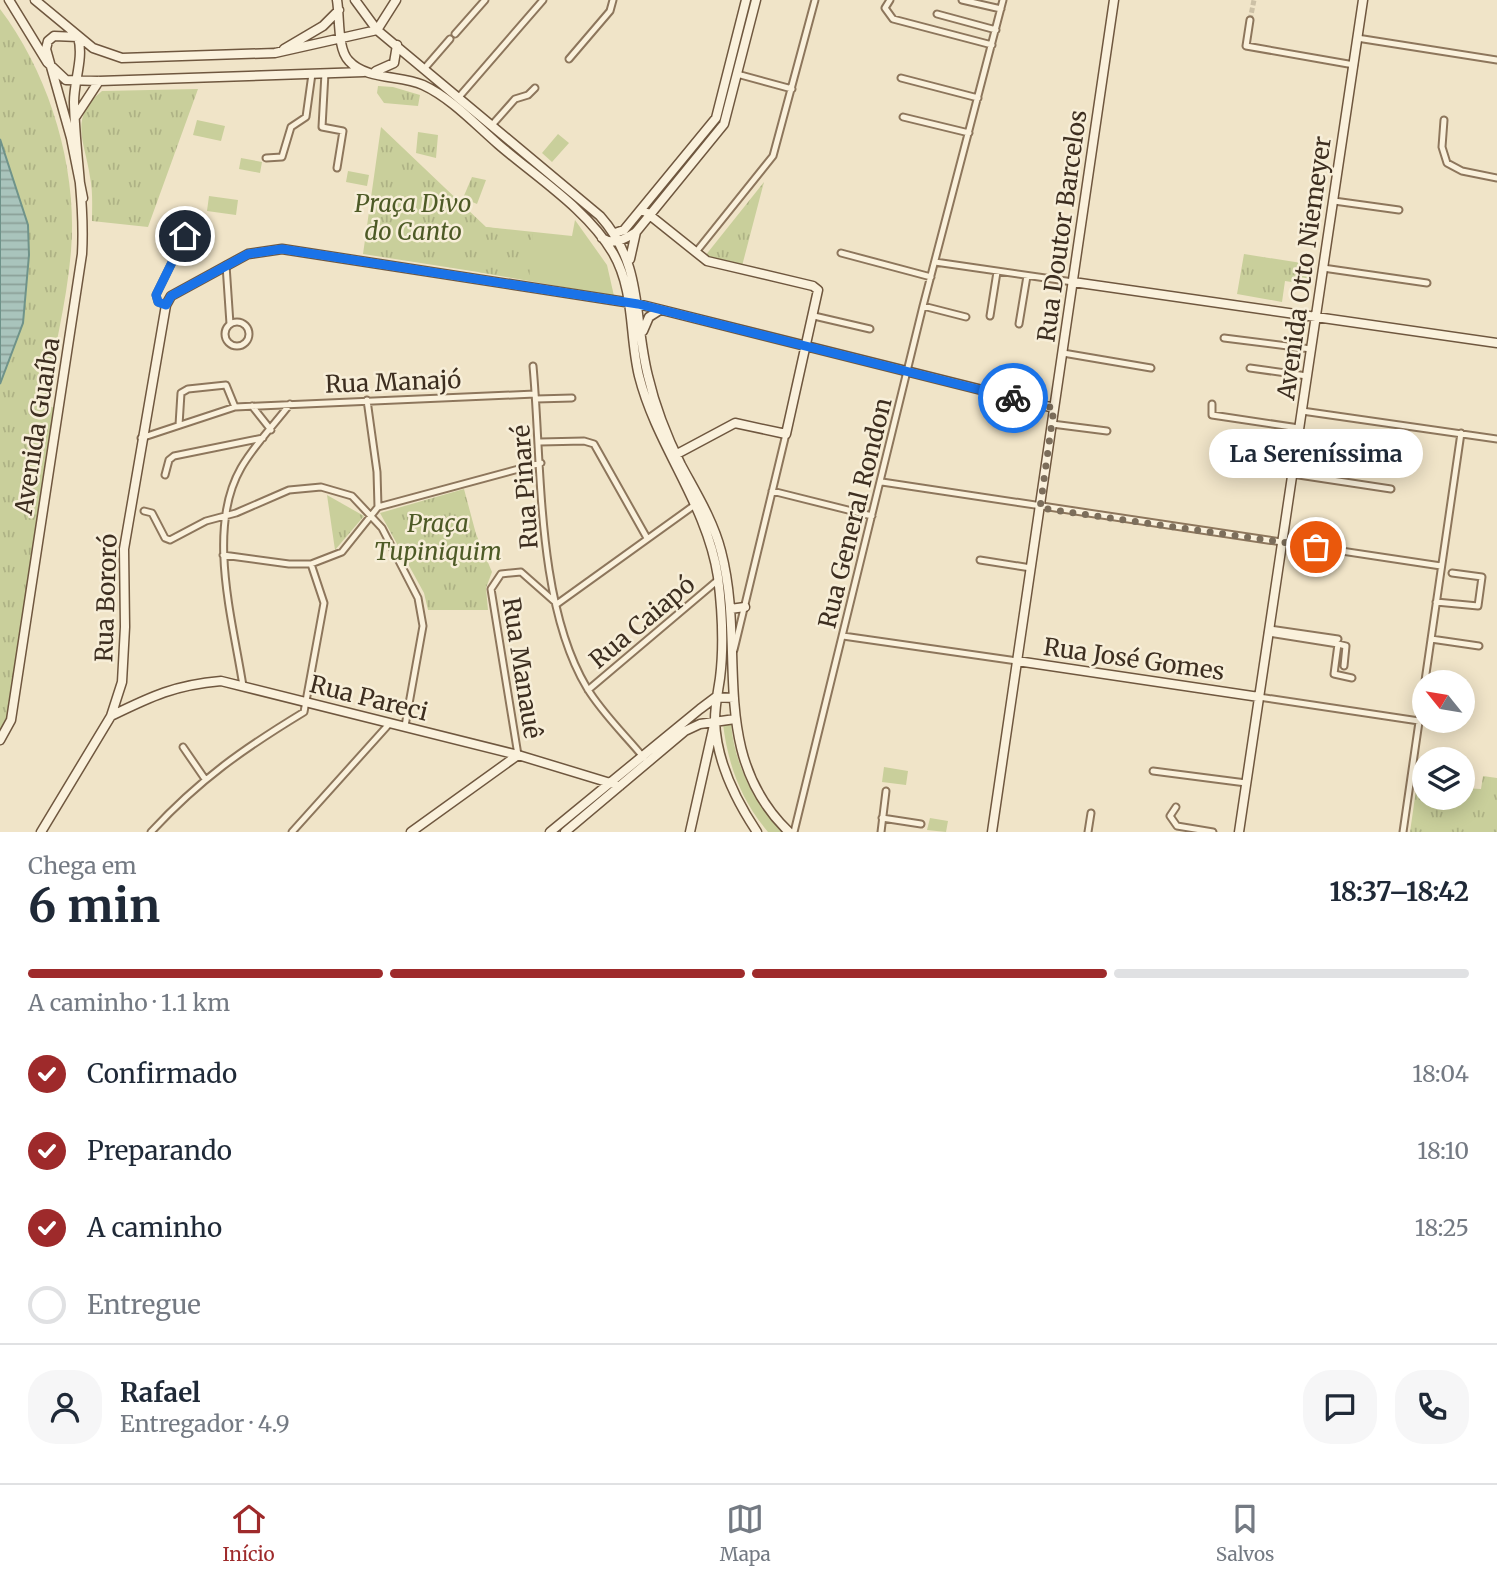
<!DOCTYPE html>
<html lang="pt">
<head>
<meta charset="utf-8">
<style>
	body { margin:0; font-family:Merriweather,serif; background:#f6f6f7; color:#1f2937; height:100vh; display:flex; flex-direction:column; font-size:26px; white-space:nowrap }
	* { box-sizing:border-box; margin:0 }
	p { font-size:23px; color:#747a83 }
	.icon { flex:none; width:38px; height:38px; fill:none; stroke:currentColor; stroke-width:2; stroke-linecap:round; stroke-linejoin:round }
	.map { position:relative; height:832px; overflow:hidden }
	.side { display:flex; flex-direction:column; background:#fff; flex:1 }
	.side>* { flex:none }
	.needle { width:46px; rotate:300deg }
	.controls { position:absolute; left:1412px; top:670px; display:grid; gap:14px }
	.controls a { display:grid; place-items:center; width:63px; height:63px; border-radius:50%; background:#fff; box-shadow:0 4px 18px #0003; font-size:35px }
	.pin { position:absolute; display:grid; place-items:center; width:60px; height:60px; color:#fff; margin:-30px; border:4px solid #fff; border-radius:50%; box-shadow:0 2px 7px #0007 }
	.courier { position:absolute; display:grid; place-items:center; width:70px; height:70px; margin:-35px; border:5px solid #1a73e8; border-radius:50%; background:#fff; color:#222; box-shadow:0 2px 9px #0007 }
	.bubble { position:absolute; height:49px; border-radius:24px; background:#fff; box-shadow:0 4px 18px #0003; font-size:23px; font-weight:700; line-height:49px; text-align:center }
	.headline em { font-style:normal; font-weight:700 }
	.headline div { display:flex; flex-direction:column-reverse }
	.headline { display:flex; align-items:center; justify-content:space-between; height:119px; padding:0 28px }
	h1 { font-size:46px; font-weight:700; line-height:52px }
	.bar { display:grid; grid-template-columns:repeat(4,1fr); gap:10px 7px; align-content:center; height:84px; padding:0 28px }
	.bar i { height:9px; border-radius:5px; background:#e0e1e3 }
	.bar .active { background:#9e2a2b }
	.bar p { grid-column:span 4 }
	.line { display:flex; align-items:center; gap:18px; padding:0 28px; border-top:2px solid #e0e1e3 }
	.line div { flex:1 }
	.round { display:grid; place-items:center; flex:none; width:74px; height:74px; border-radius:28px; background:#f6f6f7 }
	ol { padding:0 28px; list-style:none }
	li { display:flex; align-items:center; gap:21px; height:77px }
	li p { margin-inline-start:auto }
	li .icon { padding:7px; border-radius:50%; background:#9e2a2b; color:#fff; stroke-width:4 }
	li:last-child { color:#747a83 }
	li i { width:38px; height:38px; border:4px solid #e0e1e3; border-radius:50% }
	.tab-bar { display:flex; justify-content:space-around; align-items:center; height:98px; border-top:2px solid #e0e1e3; background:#fff; font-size:19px; color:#747a83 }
	.tab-bar a { display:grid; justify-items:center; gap:4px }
	.tab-bar .active { color:#9e2a2b }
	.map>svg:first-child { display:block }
</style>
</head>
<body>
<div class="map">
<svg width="1497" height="832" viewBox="0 0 1497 832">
	<defs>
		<pattern id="park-tufts" width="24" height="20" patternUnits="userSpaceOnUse" patternTransform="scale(1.75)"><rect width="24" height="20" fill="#c9cf9b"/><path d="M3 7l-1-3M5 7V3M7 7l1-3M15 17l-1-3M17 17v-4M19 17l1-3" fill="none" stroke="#aeb285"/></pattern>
		<pattern id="water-rules" width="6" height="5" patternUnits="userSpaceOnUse" patternTransform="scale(1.75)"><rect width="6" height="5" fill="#a9c4bc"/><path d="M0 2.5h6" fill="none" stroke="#8ba098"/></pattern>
	</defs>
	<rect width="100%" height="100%" fill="#f0e4c8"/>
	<path fill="#c9cf9b" d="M197,120l28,6 -4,15 -28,-6z
		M558,134l11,9 -17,19 -10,-9z
		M241,158l21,4 -2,11 -21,-4z
		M348,171l21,4 -2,11 -21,-4z
		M209,196l29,4 -2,15 -29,-4z
		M575,220l32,45 7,31 -136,-24 8,-45 86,9z
		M731,723c3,41 23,80 52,109h-15c-27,-32 -40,-67 -45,-108z
		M884,767l24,4 -2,14 -24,-3z
		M930,818l18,3 -2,11 -19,-2z"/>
	<path fill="url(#park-tufts)" d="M0,9c50,66 78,160 71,242 -4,51 -18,103 -26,153l9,4 -47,310 -7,13v-347l23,-61 5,-98 -28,-86z
		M378,86l15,1 27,8 -2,11 -34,-3 -7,-10z
		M198,89l-50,138 -56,-6c0,-14 1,-30 -2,-44 -5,-36 -22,-59 12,-86z
		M381,127l105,100 47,7 -4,46 -166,-26z
		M418,132l20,3 -2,23 -20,-5z
		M472,177l14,3 -9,24 -14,-6z
		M764,182l-22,84 -37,-10z
		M1244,254l70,11 -3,20 -26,-4 -3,21 -45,-8z
		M464,489l12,45 16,38 -6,16 2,22h-60l-4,-17 -44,-80z
		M327,495l37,21 -29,34z
		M1483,776l14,2v54h-87l7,-49 7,1v14h39v-10l18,1z"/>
	<path fill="url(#water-rules)" stroke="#6f938a" stroke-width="2" d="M0,139l28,86 1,30 -6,68 -23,61z"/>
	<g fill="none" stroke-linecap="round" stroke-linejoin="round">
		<path stroke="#ccc0a6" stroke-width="5" stroke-dasharray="5 2.5" stroke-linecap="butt" d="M1250,20l4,-20"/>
		<defs>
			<path id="street" d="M890,0l-5,8 8,11 99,26
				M962,0l39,9
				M937,14l59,16
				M1250,20l-4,26 108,19
				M455,34l30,-34
				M1357,38l140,22
				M569,59l41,-48 3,-11
				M424,69l26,-30
				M325,73l-3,54 21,4 -6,37
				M737,74l55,15
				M901,78l77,20
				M459,97l84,-97
				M903,117l66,16
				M1444,120l-2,27 5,16 15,8 35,7
				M492,125l23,-26 13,-4 7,-7
				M266,158l16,-1 9,-30 15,-10 6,-43
				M1334,201l65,9
				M696,252l77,-96 42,-156
				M841,253l90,24
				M935,262l138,20
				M226,265l4,59
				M1323,268l104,15
				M166,305l-8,-3 -2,-7 29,-59
				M923,306l43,11
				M814,316l56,13
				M990,316l7,-44
				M225 334a12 12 0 1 1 24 0a12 12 0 1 1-24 0Z
				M1019,324l8,-48
				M1224,338l87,11
				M1063,353l88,15
				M533,366c9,98 3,237 54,322 15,25 39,48 57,70
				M1250,368l57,8
				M536,399l36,-1
				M1212,404v11l87,13
				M252,406l19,24
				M1302,411l195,28
				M1052,424l55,7
				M179,425l2,-32 7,-4 38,-4 9,22
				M141,438l94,-31 300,-13
				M540,442l44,-1 10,3 53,94
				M1292,474l99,15
				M165,475l4,-15 5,-4 89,-18
				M882,482l559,84
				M772,491l100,25
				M378,507l163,-44
				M144,511l8,2 13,25 5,2 36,-19 30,-8 53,-23 32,-3 31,9 30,32 36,70 5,28 -18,100
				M223,555l66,9h22l31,-12 36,-45 -1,-35 -10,-72
				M980,560l51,8
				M1436,602l42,4 4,-29 -30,-4
				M557,604l139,-100
				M1269,629l69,10
				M1268,633l70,11 -4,30 18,4
				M843,636l174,25
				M1431,639l48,7
				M1338,644l8,2 -2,20
				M734,650l52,-216
				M243,686c-10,-65 -37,-157 -2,-218 13,-23 33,-43 49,-64
				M588,690l130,-110
				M1259,697l160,24
				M183,747l22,32
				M518,755l-27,-166 10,-15 20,-2 34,30
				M1153,771l93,12
				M1176,807l-6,9 7,10 36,6
				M882,818l39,6
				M151,832c48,-52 92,-83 153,-120l20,-109 -13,-39
				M292,832l98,-109
				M794,832l129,-526 80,-306
				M881,832l5,-41
				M1088,832l3,-19
				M1403,832l58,-399"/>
			<path id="secondary" d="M9,0l38,62 19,18 33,1 265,-9
				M35,0l58,48 29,10 153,-5 102,-23
				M337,0c3,17 0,49 12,61 17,19 52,14 74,24 28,13 52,39 75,59 38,33 89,65 115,109 22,38 16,82 26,123 18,71 68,128 79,201 4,32 6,69 2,101 -2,14 -5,27 -5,42 1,40 20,79 42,112
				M355,0l22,30 223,186c44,49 33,101 48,160 7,30 19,61 33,89 15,28 32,55 40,86 26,99 -14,202 68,281
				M377,30l19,-30
				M284,49l39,-23 16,-16
				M376,71l18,-8 3,-18
				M76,116l23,-35
				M642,209l65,52 106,25 5,4 -32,144 -51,-11 -58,31
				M615,233l9,-3 92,-112 30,-118
				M602,238c12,8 23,1 34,-6l88,-108 32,-124
				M630,259l6,-27
				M1073,282l424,61
				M643,331l6,-14 11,-7
				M730,609l15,-2
				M1017,661l242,36
				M111,716c41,-20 64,-31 110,-35l297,74 102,31
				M0,740l11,-20 71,-466c3,-52 -7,-101 -8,-152 0,-22 10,-44 4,-65l-24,-1 -6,5 -2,8 25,89 12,60
				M41,832l70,-116 11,-34 3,-55 -1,-78 42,-244 5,-9 77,-42 34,-5 356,55 416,104
				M411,832l107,-77
				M550,832l150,-123 16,-12 18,1
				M565,832l120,-101 15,-7 35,-5
				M690,832l24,-107
				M992,832l122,-832
				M1239,832l124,-832"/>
		</defs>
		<use href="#street" stroke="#8d765c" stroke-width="9"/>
		<use href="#secondary" stroke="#6f573f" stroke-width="11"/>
		<use href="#street" stroke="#faf1dc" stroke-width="5"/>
		<use href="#secondary" stroke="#faf1dc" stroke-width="8"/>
	</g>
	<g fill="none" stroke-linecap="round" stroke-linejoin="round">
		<path stroke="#7c6e5b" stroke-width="7" stroke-dasharray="0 12.6" d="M1013,398l41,10 -14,100 276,39"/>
		<path stroke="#1a73e8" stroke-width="9" d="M185,236l-29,59 2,7 8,3 5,-9 77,-42 34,-5 356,55 375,94"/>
	</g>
	<g text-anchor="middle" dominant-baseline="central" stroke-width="5" stroke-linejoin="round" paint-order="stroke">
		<g font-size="24" font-style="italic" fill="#4d5a26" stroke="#f7eed8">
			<text x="413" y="203">Praça Divo<tspan x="413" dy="28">do Canto</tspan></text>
			<text x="438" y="523">Praça<tspan x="438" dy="28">Tupiniquim</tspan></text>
		</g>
		<g font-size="24" fill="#3d2e20" stroke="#f7eed8">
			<text transform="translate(1062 226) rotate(-82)">Rua Doutor Barcelos</text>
			<text transform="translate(1304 268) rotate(-82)">Avenida Otto Niemeyer</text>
			<text transform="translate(393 382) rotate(-2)">Rua Manajó</text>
			<text transform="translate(37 426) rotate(-81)">Avenida Guaíba</text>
			<text transform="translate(525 487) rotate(-94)">Rua Pinaré</text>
			<text transform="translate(855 513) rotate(-76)">Rua General Rondon</text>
			<text transform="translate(106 598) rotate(-88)">Rua Bororó</text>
			<text transform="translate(642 622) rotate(-40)">Rua Caiapó</text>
			<text transform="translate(1134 659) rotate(8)">Rua José Gomes</text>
			<text transform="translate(522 668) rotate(81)">Rua Manauê</text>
			<text transform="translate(369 698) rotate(14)">Rua Pareci</text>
		</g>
	</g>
</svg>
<div class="controls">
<a><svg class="needle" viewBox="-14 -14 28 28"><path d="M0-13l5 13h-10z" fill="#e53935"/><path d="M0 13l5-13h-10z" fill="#747a83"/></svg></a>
<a><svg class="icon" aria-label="layers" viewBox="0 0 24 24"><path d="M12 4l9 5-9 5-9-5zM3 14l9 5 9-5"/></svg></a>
</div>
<div class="pin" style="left:1316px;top:547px;background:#ea580c"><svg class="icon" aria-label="bag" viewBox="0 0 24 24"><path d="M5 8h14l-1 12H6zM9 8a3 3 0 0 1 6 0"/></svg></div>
<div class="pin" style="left:185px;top:236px;background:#1f2937"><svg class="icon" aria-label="home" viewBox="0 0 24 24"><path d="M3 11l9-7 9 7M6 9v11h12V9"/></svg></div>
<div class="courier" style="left:1013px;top:398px"><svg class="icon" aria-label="bike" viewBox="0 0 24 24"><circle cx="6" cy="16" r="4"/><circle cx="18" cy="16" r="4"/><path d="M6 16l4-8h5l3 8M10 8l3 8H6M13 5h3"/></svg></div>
<div class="bubble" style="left:1209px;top:429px;width:214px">La Sereníssima</div>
</div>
<section class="side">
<div class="headline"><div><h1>6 min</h1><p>Chega em</p></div><em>18:37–18:42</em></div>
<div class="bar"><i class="active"></i><i class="active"></i><i class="active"></i><i></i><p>A caminho · 1.1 km</p></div>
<ol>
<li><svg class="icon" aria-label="check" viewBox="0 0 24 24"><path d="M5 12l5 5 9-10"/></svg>Confirmado<p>18:04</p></li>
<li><svg class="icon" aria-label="check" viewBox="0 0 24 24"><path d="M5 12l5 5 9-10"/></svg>Preparando<p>18:10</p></li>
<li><svg class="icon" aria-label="check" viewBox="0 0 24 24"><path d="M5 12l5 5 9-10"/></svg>A caminho<p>18:25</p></li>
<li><i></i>Entregue</li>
</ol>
<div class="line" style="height:126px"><a class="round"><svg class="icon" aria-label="person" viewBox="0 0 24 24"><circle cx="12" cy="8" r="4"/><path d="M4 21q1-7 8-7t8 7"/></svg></a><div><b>Rafael</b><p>Entregador · 4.9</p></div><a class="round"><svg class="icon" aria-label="chat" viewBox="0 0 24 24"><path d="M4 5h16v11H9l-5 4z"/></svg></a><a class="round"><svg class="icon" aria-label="phone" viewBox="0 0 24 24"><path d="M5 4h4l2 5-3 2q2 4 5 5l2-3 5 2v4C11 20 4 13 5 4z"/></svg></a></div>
</section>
<nav class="tab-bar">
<a class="active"><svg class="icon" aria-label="home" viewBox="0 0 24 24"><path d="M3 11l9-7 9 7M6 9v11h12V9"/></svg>Início</a>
<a><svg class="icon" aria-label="map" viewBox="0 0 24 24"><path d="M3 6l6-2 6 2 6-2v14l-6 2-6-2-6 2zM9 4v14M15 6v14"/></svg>Mapa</a>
<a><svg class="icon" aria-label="saved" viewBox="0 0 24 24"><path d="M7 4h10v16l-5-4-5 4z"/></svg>Salvos</a>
</nav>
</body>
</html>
